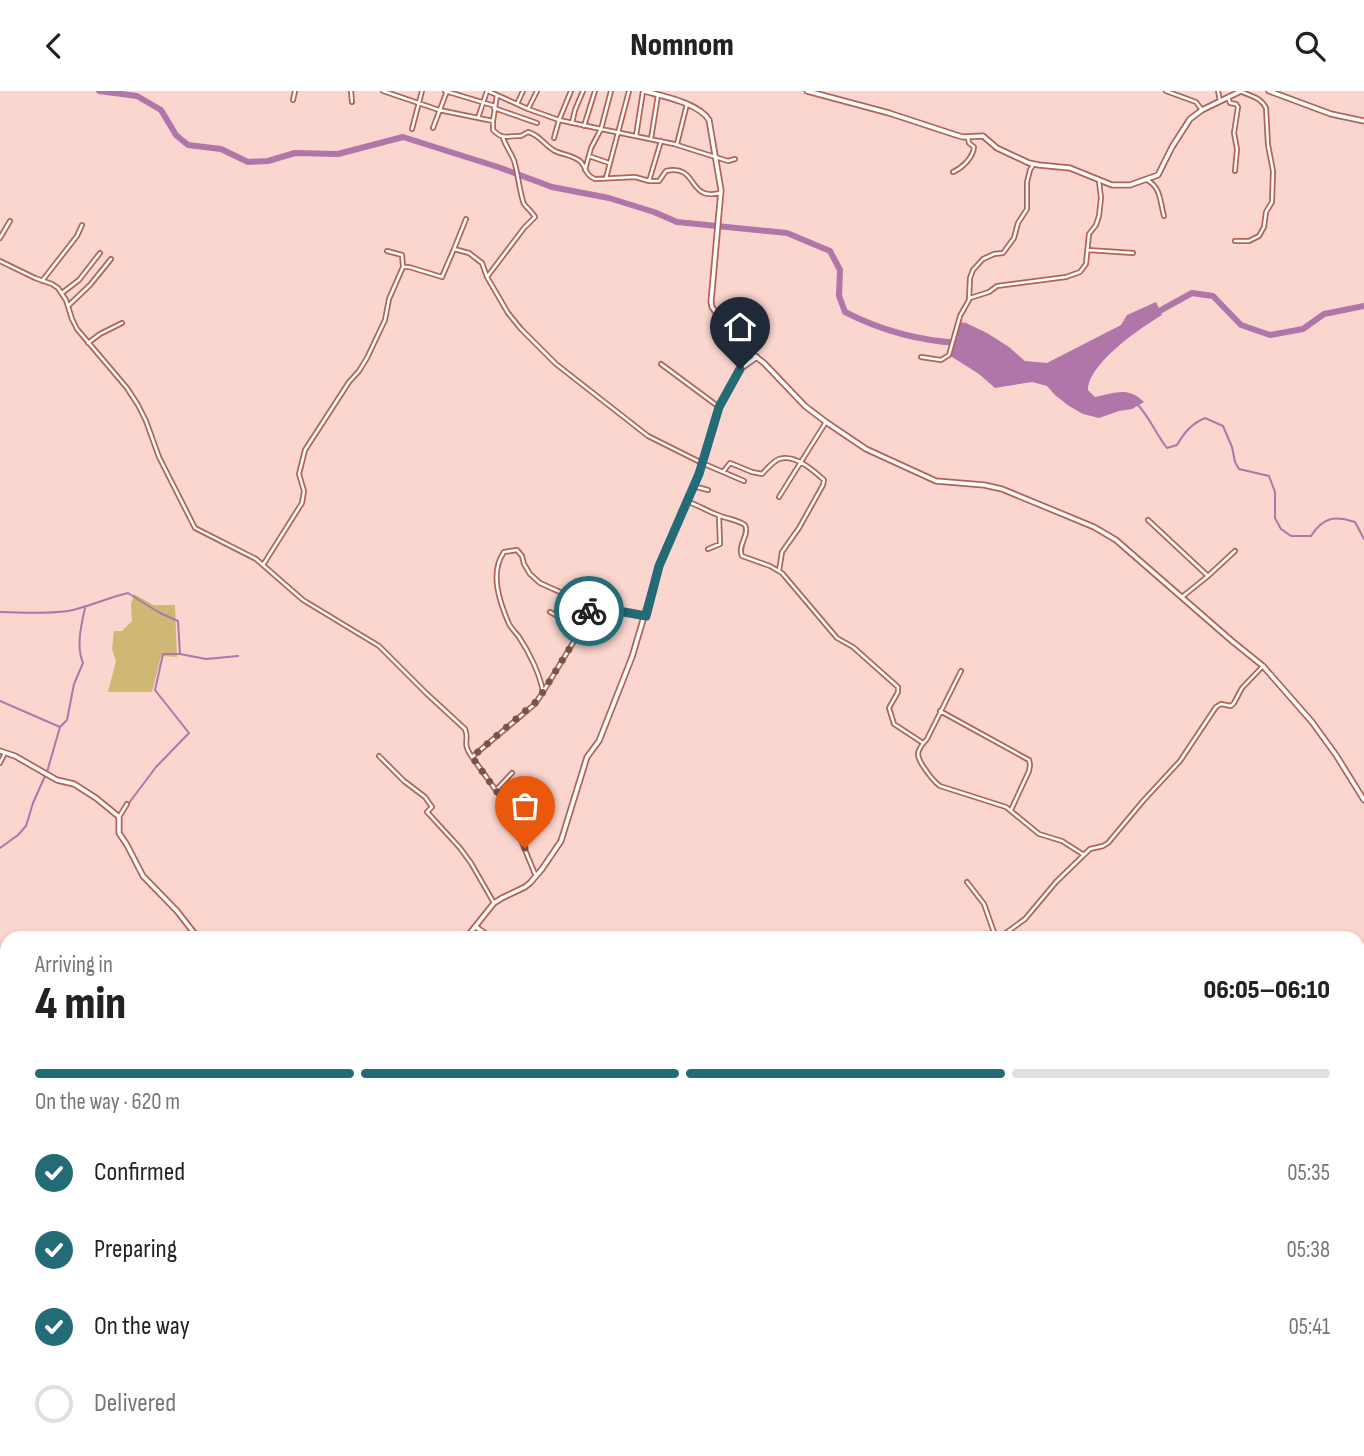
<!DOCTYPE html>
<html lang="en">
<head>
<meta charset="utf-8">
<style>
	body { margin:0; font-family:"Sofia Sans Condensed",sans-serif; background:#f2f2f2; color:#222; height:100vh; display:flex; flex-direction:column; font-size:26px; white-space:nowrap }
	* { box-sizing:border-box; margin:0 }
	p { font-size:23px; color:#767676 }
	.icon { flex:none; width:38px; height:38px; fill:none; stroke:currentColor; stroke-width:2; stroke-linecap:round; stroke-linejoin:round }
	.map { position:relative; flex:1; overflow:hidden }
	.drawer { position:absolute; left:0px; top:840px; width:1365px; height:525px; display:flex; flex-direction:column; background:#fff; border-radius:21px 21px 0 0; box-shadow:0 2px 5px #0004 }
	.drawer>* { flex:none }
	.pin { position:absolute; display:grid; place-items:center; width:60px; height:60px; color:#fff; margin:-72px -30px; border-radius:50% 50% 50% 0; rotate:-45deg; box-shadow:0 0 7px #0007 }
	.pin .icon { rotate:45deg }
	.courier { position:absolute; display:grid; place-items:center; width:70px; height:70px; margin:-35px; border:5px solid #226b77; border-radius:50%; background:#fff; color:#222; box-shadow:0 2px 9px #0007 }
	.head em { font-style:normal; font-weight:800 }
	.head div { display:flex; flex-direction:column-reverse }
	.head { display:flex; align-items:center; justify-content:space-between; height:119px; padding:0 35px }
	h1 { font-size:46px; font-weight:800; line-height:52px }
	.bar { display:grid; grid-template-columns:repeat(4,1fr); gap:10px 7px; align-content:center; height:84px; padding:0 35px }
	.bar i { height:9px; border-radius:5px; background:#e0e0e0 }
	.bar .on { background:#226b77 }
	.bar p { grid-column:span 4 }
	ol { padding:0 35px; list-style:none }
	li { display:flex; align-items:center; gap:21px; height:77px }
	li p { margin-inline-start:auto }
	li .icon { padding:7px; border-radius:50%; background:#226b77; color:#fff; stroke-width:4 }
	li:last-child { color:#767676 }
	li i { width:38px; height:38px; border:4px solid #e0e0e0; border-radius:50% }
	header { display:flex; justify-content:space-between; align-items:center; height:91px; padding:0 35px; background:#fff; font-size:32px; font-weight:800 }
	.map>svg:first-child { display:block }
</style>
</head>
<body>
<header><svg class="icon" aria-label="back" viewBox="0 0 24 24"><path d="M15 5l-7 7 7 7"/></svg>Nomnom<svg class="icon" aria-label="search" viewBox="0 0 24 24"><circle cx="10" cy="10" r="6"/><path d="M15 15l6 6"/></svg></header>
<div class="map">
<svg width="1364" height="1365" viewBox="0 0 1364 1365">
	<rect width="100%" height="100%" fill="#fad6ce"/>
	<path fill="#cfb874" d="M134,503l19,11h22l2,52 -16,-1 -9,36h-44l8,-31 -4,-12 2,-18h8l10,-10 -1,-16z"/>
	<path fill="#b075a9" d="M1156,211l6,13c-22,13 -74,49 -74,75l7,7c20,-4 33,-11 49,5l-12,7 -13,2 -20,7 -16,-4 -14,-8 -14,-11 -8,-9 -15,-4 -37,6 -16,-14 -30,-19 10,-33 7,1 21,10 22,14 16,14 22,2 74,-38 6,-10z"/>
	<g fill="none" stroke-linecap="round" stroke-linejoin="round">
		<path stroke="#b075a9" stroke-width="2" d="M1138,314c12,13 18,29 29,43l10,-3c7,-12 14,-21 28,-27l18,8 9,21 3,15 4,7 30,7 6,16v26l6,11 10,7h20c13,-20 24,-20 44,-14l9,17
			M0,521c22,1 46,2 68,-1 20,-4 39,-13 60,-18l32,20 18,8 2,33 26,5 32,-3
			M0,610l60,26 -13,45
			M60,636l7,-7 7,-36 9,-21c-7,-16 -2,-37 2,-55
			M129,712l27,-36 33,-34 -34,-43 8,-36h17
			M0,757l18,-13 8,-9 7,-23 12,-27"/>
		<path stroke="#b075a9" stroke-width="6" d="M99,0l38,5 24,14 15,25 12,10 33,4 27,13 20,-1 27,-8 43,1 65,-17 98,31 51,19 57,11 45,14 23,10 110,11 43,18 10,19 -1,26 6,16c35,18 76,29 115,31
			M1154,223l38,-21 21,3 28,29 29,10 33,-6 21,-15 40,-8"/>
		<defs>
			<path id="minor" d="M351,0l1,11
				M383,0l56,19 54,11 4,-26
				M445,0l50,15
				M488,0l40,18 31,11 -5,18
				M571,0l-12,29 42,9 10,-38
				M1166,0l30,11 6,8
				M1218,0l2,10
				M1228,6l2,6 6,1 2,3 -4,26 3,16 -2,22
				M293,9l2,-9
				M517,13l6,-13
				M494,17l43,15
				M528,18l9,-18
				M478,27l9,-27
				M493,30v9c11,11 14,5 28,6l7,-4c12,3 16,13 27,19 8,4 19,4 26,11 6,7 4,13 14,17l40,-2 14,4 12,-40
				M572,32l3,-13 8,-19
				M584,35l11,-35
				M433,37l14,-37
				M412,38l10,-38
				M636,45l7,-45
				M651,48l7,-44
				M677,53l10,-40
				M589,65l20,7
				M585,79l6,-22 10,-19 73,15 54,17 7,-2
				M953,81c9,-4 20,-14 21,-25l-5,-4 -1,-5
				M606,87l23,-87
				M1147,89c14,7 13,22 17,36
				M650,90h9l7,-10c26,-6 24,17 38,22 5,2 12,1 17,0
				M0,147l10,-17
				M1235,150h14l10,-5 5,-9 2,-15 6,-10 1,-31 -5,-26 -2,-37c-5,-11 -16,-12 -26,-17
				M454,158l12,-30
				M1088,159l45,3
				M387,160l15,4 1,11
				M0,170l35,17 17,6 6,4 8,12 6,19 5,10 50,59 11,17 8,16 13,36 36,71 61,31 47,41 76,46 47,47 39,36c5,12 -4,13 7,28
				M487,186l37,-49 11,-11c-3,-5 -8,-9 -11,-13 -4,-9 -6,-30 -9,-40 -1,-7 -9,-17 -12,-26
				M42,190l35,-45 5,-11
				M62,202l17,-13 21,-27
				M970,207l19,-6 8,-6 69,-9 14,-5 6,-8 3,-30 7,-9 3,-9 2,-18 -2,-17
				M68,215l22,-21 21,-26
				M728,238l3,-5 3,-12
				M88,252l12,-9 22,-11
				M921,266l20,3 8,-5 11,-39 9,-16 1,-22 3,-8 10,-11 11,-5 9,-1 11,-15 4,-15 9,-14v-27l3,-12 3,-5
				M661,273l58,43
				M723,381l7,-9 22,9 10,2c5,-5 10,-12 17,-15 16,-5 34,11 45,21l-1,5 -24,43 -17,24 -3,19
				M693,395l15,4
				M779,406l47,-75
				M686,410c12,4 21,10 32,14 9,4 18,4 27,10 5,10 -8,20 -3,31l28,10 12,7 55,65 16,9 45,40v5l-9,16 5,16 29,19
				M1148,429l60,56
				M708,458l12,-5 -1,-28
				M263,474l39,-62 2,-12 -5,-17 6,-24 44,-68 10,-11 8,-13 18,-38 4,-21 14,-32h6l33,10 12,-28 15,4 13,10 5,14 21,36 13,16 35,35 92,72 54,27 42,18
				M1182,506l26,-21 27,-25
				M550,521l30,17
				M961,580l-34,68c-11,12 -12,16 -2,30 5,7 8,12 15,17l66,21 33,27 23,7 22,14
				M543,601l33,-54 15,-32
				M940,620l89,49 1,5 -1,6 -18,39
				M379,665l25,25 21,16 7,10 -5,5 1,1 32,35 11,15 23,40
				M0,672l4,-8
				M496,699l16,-17
				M119,726l8,-13
				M535,783l-24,-58 -11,-20 -28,-39 63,-53 8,-12c-3,-18 -14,-40 -24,-55 -3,-4 -7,-8 -10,-13 -9,-21 -20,-51 -5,-72l13,-2 5,6 2,8 6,10 10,9 51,23 55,10
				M967,791l17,22 12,34
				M999,847l26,-19 31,-37 34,-33 13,-3 5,-3 35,-42 37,-40 36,-54 5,-3 10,2 3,-3 8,-15 21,-22
				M0,1104l7,9
				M0,1129l7,-7
				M1358,1130l6,-4
				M0,1149l7,-8
				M1358,1165l6,11
				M0,1166l7,-9
				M0,1185l5,-8
				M0,1216l7,-11
				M0,1230l7,7
				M0,1248l7,4
				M178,1358l5,7
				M654,1358l4,7
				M1139,1358l4,7
				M4,1365l6,-7
				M1243,1365l6,-7"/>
			<path id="tertiary" d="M644,0c18,5 55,12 65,29l12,70 -10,112 1,5 19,27 12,13 21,16 41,43 21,16 40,27 70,32 48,4 18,4 92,38 22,13 116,101 31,25 49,56 24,33 28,45
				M807,0l82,22 67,22 7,2 20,-1 14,12 32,15 10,2 31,3 42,17h18l28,-10 14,-28 18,-28 12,-9 39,-19
				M1269,0l62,23 33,7
				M0,660l15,5 42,24 17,4 22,14 22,18 1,2v15l8,12 16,31 34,35 21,27
				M476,836l15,11
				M466,847l28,-35 8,-5 23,-11 5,-4 12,-14 19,-28 26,-84 12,-16 33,-84 27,-91 41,-96 19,-63 21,-38 17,-12
				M1358,958l6,-4
				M0,1173l7,5
				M0,1272l7,-11
				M1048,1358l3,7
				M450,1365l6,-7
				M1220,1365l1,-7"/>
		</defs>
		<use href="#minor" stroke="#b26355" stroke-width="6"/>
		<use href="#tertiary" stroke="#b26355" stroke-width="7"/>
		<use href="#minor" stroke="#fff" stroke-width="2.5"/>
		<use href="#tertiary" stroke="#fff" stroke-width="3.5"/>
	</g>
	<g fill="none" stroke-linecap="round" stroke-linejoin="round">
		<path stroke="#76554f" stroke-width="7" stroke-dasharray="0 12.6" d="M525,757l-25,-52 -28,-39 66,-57 38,-62 13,-27"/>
		<path stroke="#226b77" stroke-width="9" d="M589,520l2,-5 55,10 13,-50 40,-92 20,-67 21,-38"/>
	</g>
</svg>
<div class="pin" style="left:525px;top:757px;background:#ea580c"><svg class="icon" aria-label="bag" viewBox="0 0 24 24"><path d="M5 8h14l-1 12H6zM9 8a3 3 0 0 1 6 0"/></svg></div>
<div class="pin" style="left:740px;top:278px;background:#1f2937"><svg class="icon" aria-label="home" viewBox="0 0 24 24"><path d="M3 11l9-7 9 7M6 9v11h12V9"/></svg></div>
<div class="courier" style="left:589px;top:520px"><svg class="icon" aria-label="bike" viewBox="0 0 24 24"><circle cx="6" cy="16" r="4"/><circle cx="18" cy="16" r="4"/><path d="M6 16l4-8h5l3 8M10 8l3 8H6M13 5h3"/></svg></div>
<section class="drawer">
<div class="head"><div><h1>4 min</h1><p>Arriving in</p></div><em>06:05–06:10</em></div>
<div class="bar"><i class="on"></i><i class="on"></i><i class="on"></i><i></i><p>On the way · 620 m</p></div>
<ol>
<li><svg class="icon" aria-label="check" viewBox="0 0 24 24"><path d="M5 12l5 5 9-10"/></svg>Confirmed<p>05:35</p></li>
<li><svg class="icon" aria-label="check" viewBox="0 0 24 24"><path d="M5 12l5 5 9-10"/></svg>Preparing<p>05:38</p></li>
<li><svg class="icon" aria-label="check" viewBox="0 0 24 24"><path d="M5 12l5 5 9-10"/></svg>On the way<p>05:41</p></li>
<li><i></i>Delivered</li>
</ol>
</section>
</div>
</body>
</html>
